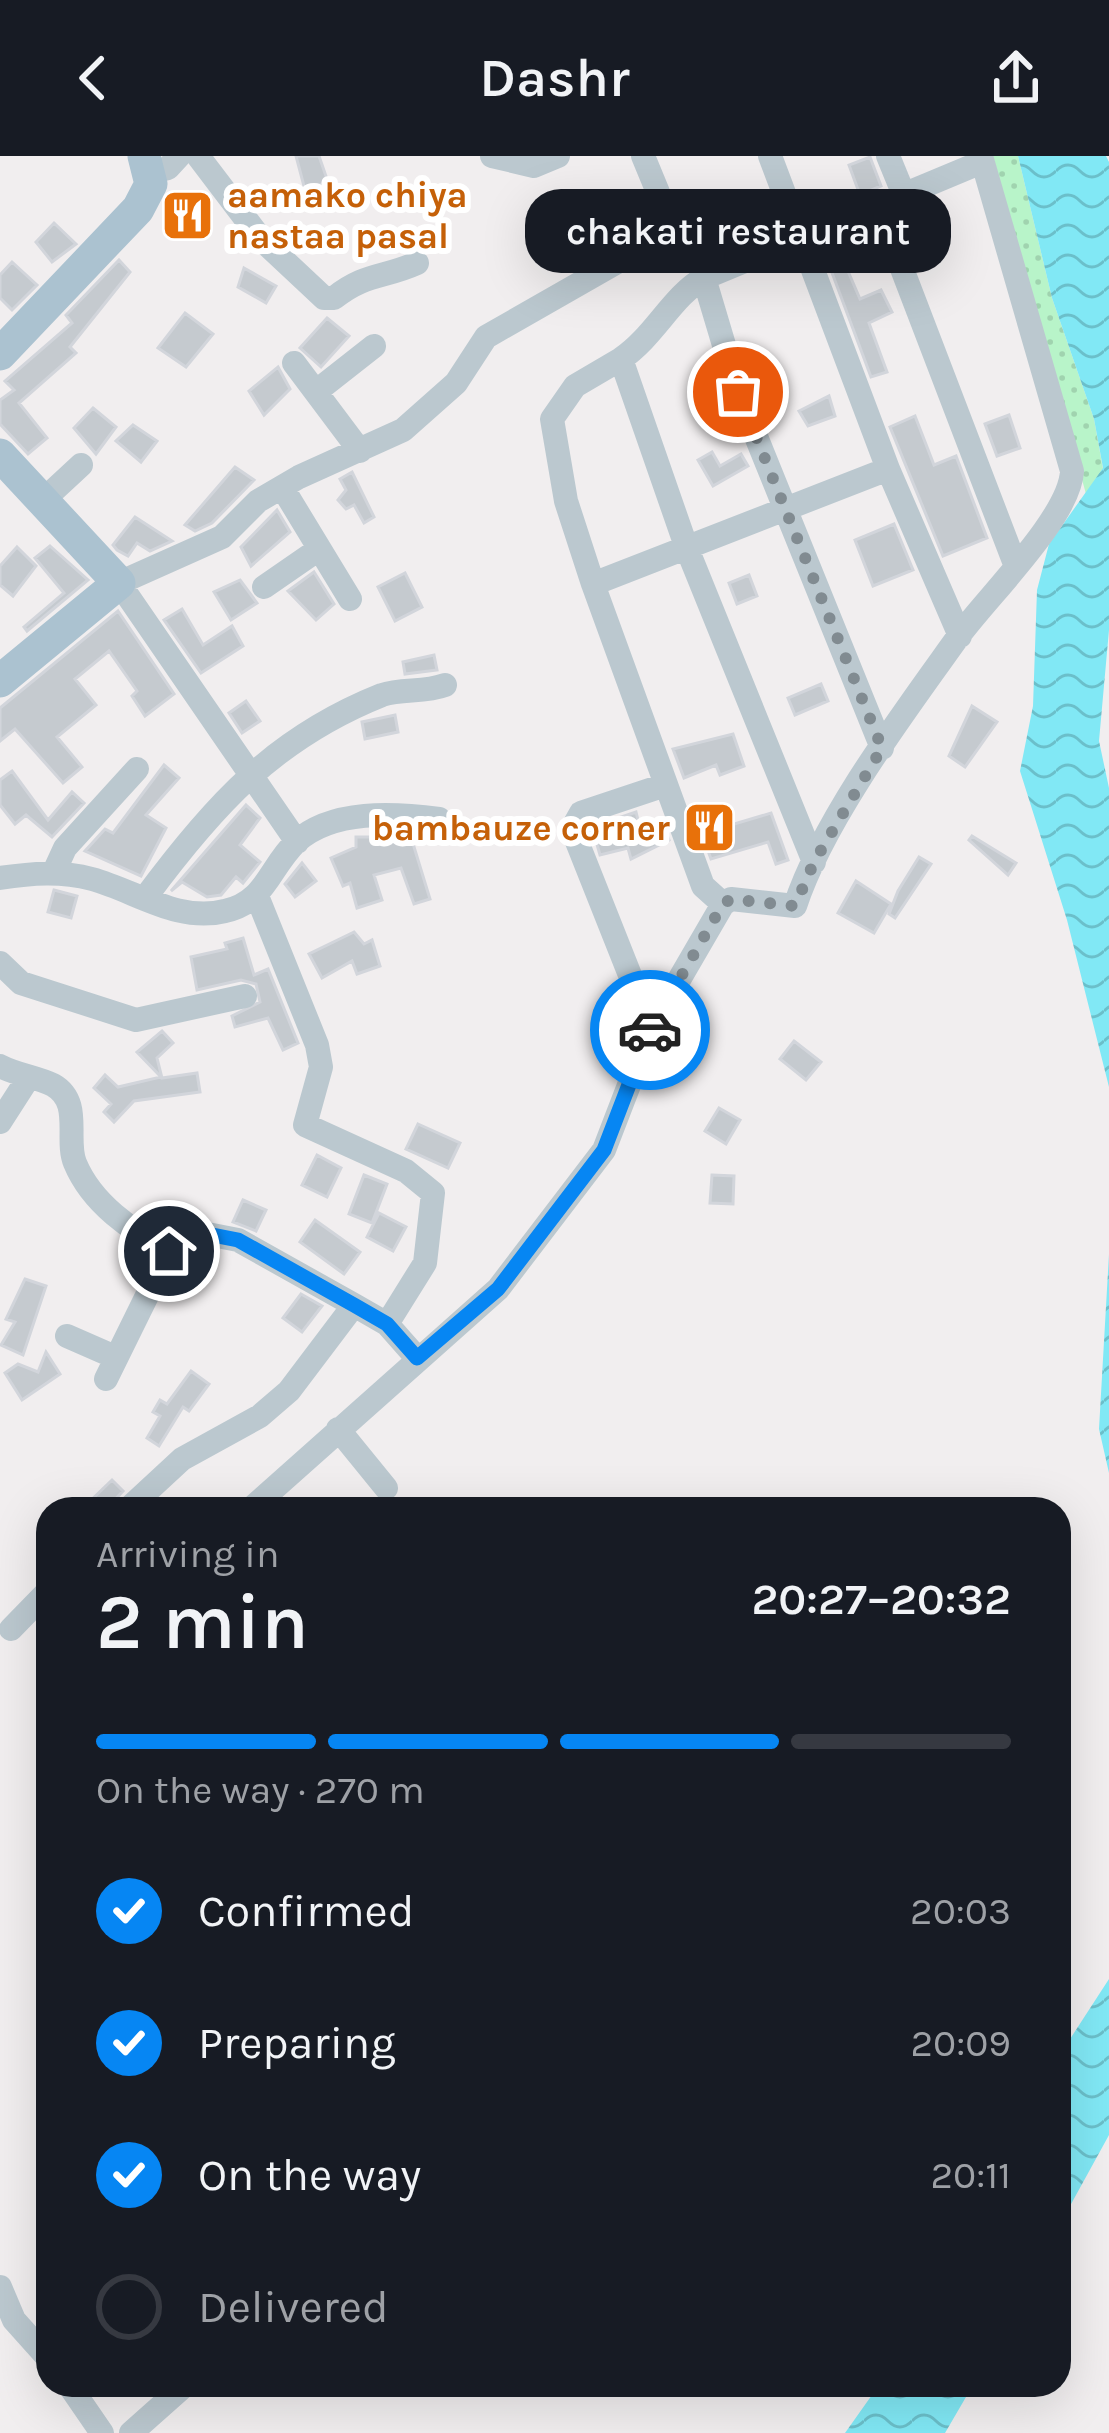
<!DOCTYPE html>
<html lang="en">
<head>
<meta charset="utf-8">
<style>
	body { margin:0; font-family:Karla,sans-serif; background:#20242c; color:#f1f3f6; height:100vh; display:flex; flex-direction:column; font-size:45px; white-space:nowrap }
	* { box-sizing:border-box; margin:0 }
	p { font-size:39px; color:#9ea1a6 }
	.icon { flex:none; width:66px; height:66px; fill:none; stroke:currentColor; stroke-width:2; stroke-linecap:round; stroke-linejoin:round }
	.map { position:relative; flex:1; overflow:hidden }
	.side { position:absolute; left:36px; top:1341px; width:1035px; height:900px; display:flex; flex-direction:column; background:#171b24; border-radius:36px; box-shadow:0 12px 48px #0002 }
	.side>* { flex:none }
	.pin { position:absolute; display:grid; place-items:center; width:102px; height:102px; color:#fff; margin:-51px; border:6px solid #fff; border-radius:50%; box-shadow:0 3px 12px #0007 }
	.courier { position:absolute; display:grid; place-items:center; width:120px; height:120px; margin:-60px; border:9px solid #0686f3; border-radius:50%; background:#fff; color:#222; box-shadow:0 3px 15px #0007 }
	.bubble { position:absolute; height:84px; border-radius:36px; background:#171b24; box-shadow:0 12px 48px #0002; font-size:39px; font-weight:600; line-height:84px; text-align:center }
	.head em { font-style:normal; font-weight:600 }
	.head div { display:flex; flex-direction:column-reverse }
	.head { display:flex; align-items:center; justify-content:space-between; height:204px; padding:0 60px }
	h1 { font-size:78px; font-weight:600; line-height:90px }
	.bar { display:grid; grid-template-columns:repeat(4,1fr); gap:18px 12px; align-content:center; height:144px; padding:0 60px }
	.bar i { height:15px; border-radius:9px; background:#363941 }
	.bar .current { background:#0686f3 }
	.bar p { grid-column:span 4 }
	ol { padding:0 60px; list-style:none }
	li { display:flex; align-items:center; gap:36px; height:132px }
	li p { margin-inline-start:auto }
	li .icon { padding:12px; border-radius:50%; background:#0686f3; color:#fff; stroke-width:4 }
	li:last-child { color:#9ea1a6 }
	li i { width:66px; height:66px; border:6px solid #363941; border-radius:50% }
	header { display:flex; justify-content:space-between; align-items:center; height:156px; padding:0 60px; background:#171b24; font-size:54px; font-weight:600 }
	.map>svg:first-child { display:block }
</style>
</head>
<body>
<header><svg class="icon" aria-label="back" viewBox="0 0 24 24"><path d="M15 5l-7 7 7 7"/></svg>Dashr<svg class="icon" aria-label="share" viewBox="0 0 24 24"><path d="M12 15V3M7 8l5-5 5 5M5 13v7h14v-7"/></svg></header>
<div class="map">
<svg width="1109" height="2277" viewBox="0 0 1109 2277">
	<defs>
		<pattern id="park-dots" width="8" height="8" patternUnits="userSpaceOnUse" patternTransform="scale(3)"><rect width="8" height="8" fill="#b8f4c9"/><path d="M2 2h.1M6 6h.1" fill="none" stroke="#a0d3af" stroke-width="1.8" stroke-linecap="round"/></pattern>
		<pattern id="water-waves" width="16" height="10" patternUnits="userSpaceOnUse" patternTransform="scale(3)"><rect width="16" height="10" fill="#81e8f5"/><path d="M0 5q4-4 8 0t8 0" fill="none" stroke="#6bbfca"/></pattern>
	</defs>
	<rect width="100%" height="100%" fill="#f1eeef"/>
	<path fill="url(#park-dots)" d="M993,0h25l34,142 42,121 9,50 -17,25z"/>
	<path fill="url(#water-waves)" d="M1018,0h88l3,6v468l-10,111 10,47v299l-42,-167 -47,-149 13,-65 4,-116 12,-46 54,-76 -9,-49 -42,-121z
		M1109,1098v219l-10,-44z
		M1109,1823v156l-50,91v-170z
		M879,2229h94l-28,48h-100z"/>
	<path fill="#c5cacf" stroke="#d2d5db" stroke-width="3" d="M296,0h23l9,26 -23,8z
		M870,1l11,29 -21,9 -11,-30z
		M185,37l26,28 -15,16 -27,-30z
		M541 73a19 19 0 1 1 38 0a19 19 0 1 1-38 0Z
		M54,67l22,21 -24,18 -16,-20z
		M838,92l22,51 21,-9 11,22 -23,11 18,49 -16,5 -46,-123z
		M119,104l11,12 -60,75 6,6 -57,50 28,35 -19,16 -28,-30v-24l14,-10 -9,-9 67,-58 -6,-8z
		M12,106l25,23 -25,25 -12,-12v-23z
		M244,112l32,18 -10,17 -28,-16z
		M185,157l28,21 -27,33 -28,-19z
		M327,162l22,18 -28,31 -21,-19z
		M278,211l12,22 -26,26 -15,-24z
		M829,240l6,20 -27,10 -9,-15z
		M93,252l23,19 -20,27 -22,-26z
		M1009,259l11,33 -23,8 -12,-32z
		M915,260l19,49 22,-9 31,82 -44,18 -53,-129z
		M133,269l24,16 -16,21 -25,-21z
		M712,296l8,14 21,-12 7,12 -35,20 -15,-26z
		M235,311l19,13 -42,43 -17,8 -10,-6z
		M352,316l22,45 -10,6 -10,-18 -8,4 -8,-9 8,-10 -6,-11z
		M277,354l13,22 -39,34 -10,-19z
		M135,361l37,24 -22,10 -13,-8 -9,13 -11,-6 -4,-5z
		M894,368l19,46 -40,16 -18,-46z
		M50,390l38,34 -61,51 -3,-4 40,-34 -29,-35z
		M17,391l19,19 -23,30 -13,-11v-19z
		M314,416l20,32 -18,16 -28,-29z
		M405,417l17,34 -27,14 -17,-34z
		M749,419l8,21 -20,8 -8,-21z
		M240,424l17,23 -26,17 -17,-28z
		M182,453l21,36 29,-19 11,20 -42,27 -37,-53z
		M118,455l56,83 -29,22 -13,-20 5,-5 -28,-40 -34,28 21,26 -39,32 25,30 -19,16 -48,-54 -15,12v-33z
		M434,499l3,15 -32,4 -2,-12z
		M821,528l7,17 -33,14 -7,-17z
		M246,545l14,20 -18,12 -13,-20z
		M972,550l25,16 -32,45 -16,-11z
		M395,559l3,17 -33,7 -3,-17z
		M733,578l11,32 -24,9 -4,-10 -32,13 -11,-29z
		M164,609l15,13 -33,37 20,13 -25,48 -56,-25 20,-22 8,4z
		M12,615l36,49 24,-28 12,11 -32,34 -26,-22 -11,9 -15,-19v-25z
		M246,649l14,13 -20,27 20,17 -17,21 -7,-6 -15,18 -14,2 -25,-15 -11,9z
		M636,656l4,16 21,-8 8,20 -38,19 -3,-11 -28,7 -8,-28z
		M771,657l17,47 -12,4 -8,-22 -57,17 -11,-30 9,-3 2,5z
		M972,680l44,27 -8,12 -39,-35z
		M356,681h27l-1,7 29,-7 19,62 -16,5 -13,-36 -27,7 8,25 -25,8 -7,-25 -7,3 -12,-28 25,-11z
		M919,701l12,7 -36,54 -6,-4 9,-23z
		M302,707l14,18 -21,16 -10,-13z
		M856,725l35,23 -17,29 -36,-20z
		M54,734l23,6 -6,22 -23,-6z
		M354,776l10,12 8,-4 8,26 -23,8 -5,-13 -30,17 -13,-24z
		M243,782l11,37 14,-6 30,74 -15,7 -15,-32 -33,9 -3,-11 28,-14 -4,-18 -15,-4 -44,10 -6,-33 36,-8 -2,-6z
		M162,875l11,12 -16,15 5,20 35,-5 3,19 -66,9 -20,21 -10,-10 7,-8 -17,-16 11,-13 13,12 43,-10 -24,-25z
		M794,885l27,21 -15,18 -26,-21z
		M719,952l21,12 -14,24 -21,-13z
		M418,968l42,19 -12,25 -42,-19z
		M317,999l24,13 -14,29 -25,-12z
		M364,1019l23,9 -15,39 -23,-9z
		M712,1019l22,1 -1,28 -23,-1z
		M243,1044l23,10 -10,21 -23,-9z
		M379,1057l27,14 -13,24 -26,-14z
		M315,1064l45,32 -16,22 -44,-32z
		M25,1123l21,7 -23,69 -22,-10 14,-23 -9,-3z
		M301,1138l21,12 -20,26 -19,-14z
		M46,1196l14,22 -38,26 -17,-27 13,-9 20,8z
		M191,1215l18,13 -20,27 -6,-4 -24,39 -12,-8 13,-22 -7,-4 7,-12 7,4z
		M112,1324l11,11 -17,18h-24z"/>
	<g fill="none" stroke-linecap="round" stroke-linejoin="round">
		<path stroke="#bbc8cf" stroke-width="24" d="M198,0l63,83 63,59h10c31,-25 50,-20 83,-35
			M492,0l42,10 24,-10
			M770,0l118,313 72,167
			M888,0l16,39
			M151,16l17,-4 11,-12
			M878,50l137,358
			M704,122l34,114 144,356
			M294,207l66,88
			M318,234l56,-44
			M282,331l68,112
			M40,347l41,-38
			M593,428l-27,-83 -14,-82 23,-33 46,-27
			M264,431l55,-38
			M297,686l-178,-259 103,-46 36,-36 41,-24 104,-47 53,-47 30,-46 175,-100 8,-18 -26,-63
			M814,706l-128,-316 -65,-187c34,-23 51,-63 83,-81l278,-116
			M54,716l11,-24 72,-79
			M0,722c32,-5 61,-7 92,1 44,12 86,44 133,32 41,-9 44,-43 71,-69 36,-33 99,-29 143,-23
			M257,740l60,149 4,22 -16,58 101,46 27,22 -8,70 -38,61
			M145,742c68,-92 129,-160 237,-203 20,-7 42,-2 63,-10
			M723,748l-20,-18 -110,-302 295,-115
			M0,807l21,20 115,37 109,-24
			M651,872l-79,-199 9,-16 84,-28
			M0,910c17,9 37,11 53,19 30,17 12,54 22,78 17,41 56,67 94,88l23,-20 46,9 116,65 33,19 30,34
			M0,966l27,-42
			M67,1180l48,21
			M106,1223l63,-128
			M338,1273l48,59
			M253,1351l245,-218 106,-139 47,-122 72,-124 8,-5 64,7c28,-86 110,-195 163,-269 29,-40 112,-120 114,-166l-91,-315
			M128,1353l54,-50 78,-43 29,-25 65,-86
			M11,1473l37,-38
			M0,2131l14,33 34,38
			M69,2229l33,48
			M131,2277l54,-48"/>
		<path stroke="#abc2d0" stroke-width="33" d="M0,198l138,-145 13,-25 -7,-28
			M0,299l119,128 -119,98"/>
	</g>
	<g fill="none" stroke-linecap="round" stroke-linejoin="round">
		<path stroke="#818b91" stroke-width="12" stroke-dasharray="0 21.6" d="M650,874l73,-126 8,-5 64,7 19,-44 68,-114 -144,-356"/>
		<path stroke="#0686f3" stroke-width="15" d="M169,1095l23,-20 46,9 116,65 33,19 30,34 81,-69 106,-139 46,-120"/>
	</g>
	<defs>
		<symbol id="restaurant-square" viewBox="-11 -11 22 22"><rect x="-9" y="-9" width="18" height="18" rx="4" fill="#e8710a" stroke="#fff"/><path d="M-5-6h1v4h1v-4h1v4h1v-4h1v5L-1.5 .5V6h-2V.5L-5-1ZM5-6V6H3V1.5H1.5Q1.5-4 5-6Z" fill="#fff"/></symbol>
	</defs>
	<g fill-rule="evenodd">
		<use href="#restaurant-square" x="158" y="30" width="59" height="59"/>
		<use href="#restaurant-square" x="680" y="642" width="59" height="59"/>
	</g>
	<g text-anchor="middle" dominant-baseline="central" stroke-width="12" stroke-linejoin="round" paint-order="stroke">
		<g font-size="36" font-weight="bold" fill="#c56008" stroke="#fff" text-anchor="start">
			<text x="227" y="39">aamako chiya<tspan x="227" dy="41">nastaa pasal</tspan></text>
			<text x="670" y="672" text-anchor="end">bambauze corner</text>
		</g>
	</g>
</svg>
<div class="pin" style="left:738px;top:236px;background:#ea580c"><svg class="icon" aria-label="bag" viewBox="0 0 24 24"><path d="M5 8h14l-1 12H6zM9 8a3 3 0 0 1 6 0"/></svg></div>
<div class="pin" style="left:169px;top:1095px;background:#1f2937"><svg class="icon" aria-label="home" viewBox="0 0 24 24"><path d="M3 11l9-7 9 7M6 9v11h12V9"/></svg></div>
<div class="courier" style="left:650px;top:874px"><svg class="icon" aria-label="car" viewBox="0 0 24 24"><path d="M5 17H2v-5l4-1 3-4h7l3 4 3 1v5h-3M9 17h6M6 11h13"/><circle cx="7" cy="17" r="2"/><circle cx="17" cy="17" r="2"/></svg></div>
<div class="bubble" style="left:525px;top:33px;width:426px">chakati restaurant</div>
<section class="side">
<div class="head"><div><h1>2 min</h1><p>Arriving in</p></div><em>20:27–20:32</em></div>
<div class="bar"><i class="current"></i><i class="current"></i><i class="current"></i><i></i><p>On the way · 270 m</p></div>
<ol>
<li><svg class="icon" aria-label="check" viewBox="0 0 24 24"><path d="M5 12l5 5 9-10"/></svg>Confirmed<p>20:03</p></li>
<li><svg class="icon" aria-label="check" viewBox="0 0 24 24"><path d="M5 12l5 5 9-10"/></svg>Preparing<p>20:09</p></li>
<li><svg class="icon" aria-label="check" viewBox="0 0 24 24"><path d="M5 12l5 5 9-10"/></svg>On the way<p>20:11</p></li>
<li><i></i>Delivered</li>
</ol>
</section>
</div>
</body>
</html>
